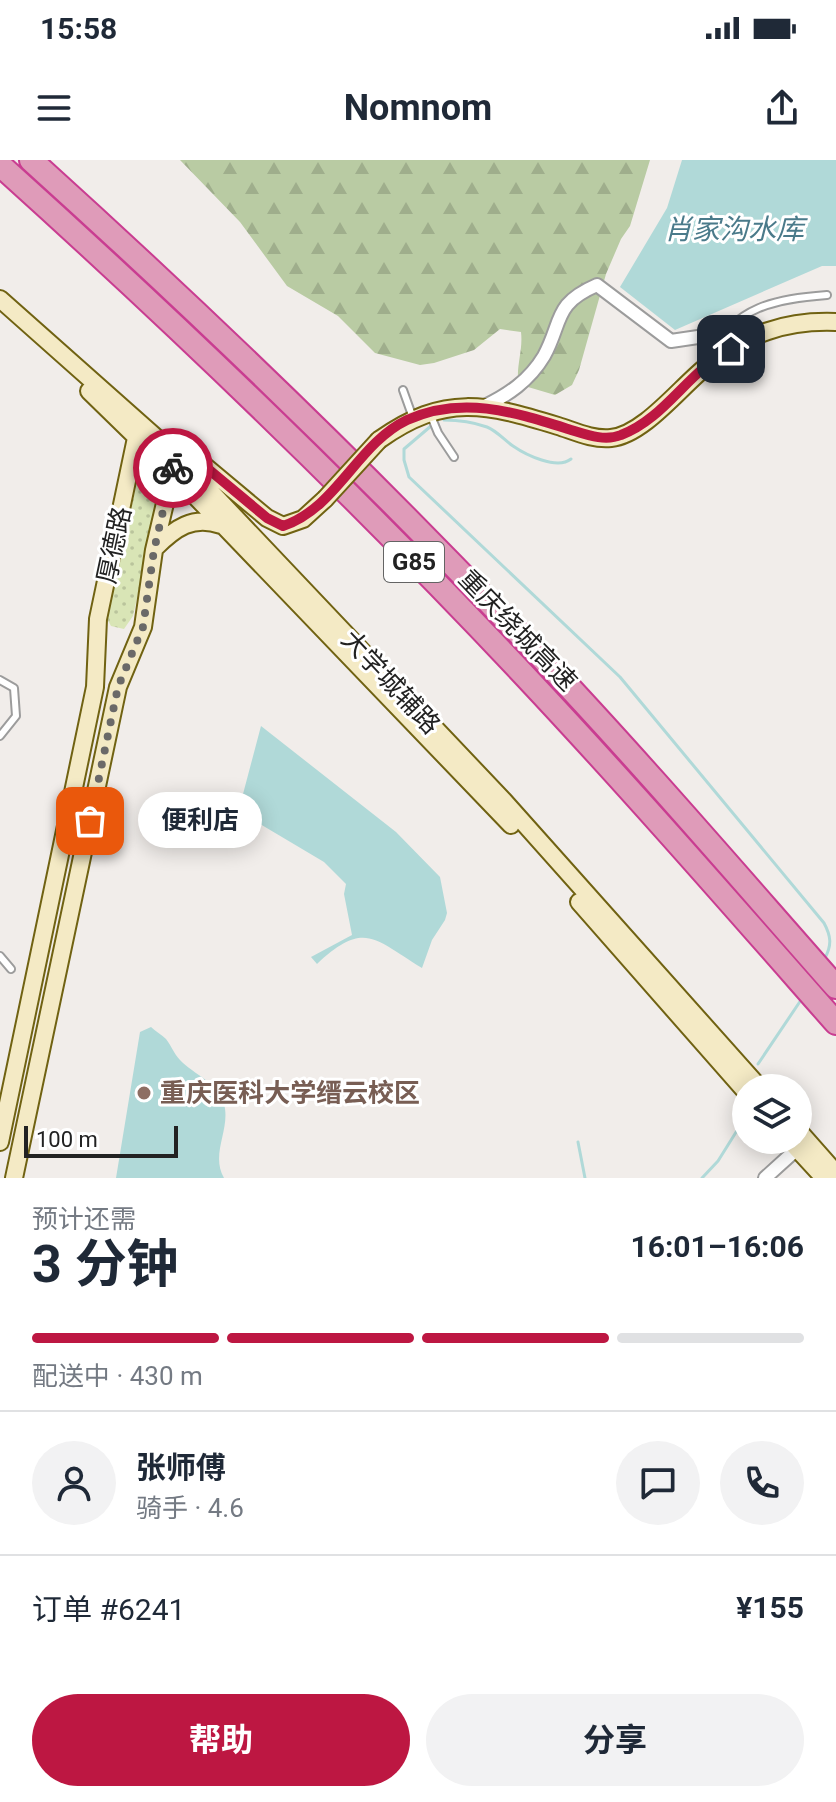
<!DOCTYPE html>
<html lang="zh">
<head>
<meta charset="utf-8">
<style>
	body { margin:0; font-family:Roboto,"Noto Sans SC",sans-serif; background:#f2f2f3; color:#1f2937; height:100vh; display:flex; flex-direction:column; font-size:30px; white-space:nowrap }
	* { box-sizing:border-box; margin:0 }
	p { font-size:26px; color:#747a83 }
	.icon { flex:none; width:44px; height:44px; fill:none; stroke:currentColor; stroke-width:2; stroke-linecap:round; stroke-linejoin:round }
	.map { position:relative; height:1018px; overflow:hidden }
	.details { display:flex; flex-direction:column; background:#fff; flex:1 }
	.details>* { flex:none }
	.tools { position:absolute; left:732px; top:914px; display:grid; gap:16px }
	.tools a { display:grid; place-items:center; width:80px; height:80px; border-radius:50%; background:#fff; box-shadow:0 4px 20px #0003; font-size:40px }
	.scale { position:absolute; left:24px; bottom:20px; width:154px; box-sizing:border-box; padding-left:8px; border:4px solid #222; border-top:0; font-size:22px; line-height:28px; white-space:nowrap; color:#222; -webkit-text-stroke:6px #fff; paint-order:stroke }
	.pin { position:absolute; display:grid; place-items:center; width:68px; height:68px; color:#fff; margin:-34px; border-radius:16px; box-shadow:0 4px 12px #0006 }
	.courier { position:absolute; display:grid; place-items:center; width:80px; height:80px; margin:-40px; border:6px solid #bd1742; border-radius:50%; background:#fff; color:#222; box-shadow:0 2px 10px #0007 }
	.bubble { position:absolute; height:56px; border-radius:28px; background:#fff; box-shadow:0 4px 20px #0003; font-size:26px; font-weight:700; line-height:56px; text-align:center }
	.headline em { font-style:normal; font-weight:700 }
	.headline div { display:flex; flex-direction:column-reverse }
	.headline { display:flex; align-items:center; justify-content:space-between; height:136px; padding:0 32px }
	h1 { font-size:52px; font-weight:700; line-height:60px }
	.bar { display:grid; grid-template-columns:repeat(4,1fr); gap:12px 8px; align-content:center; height:96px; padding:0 32px }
	.bar i { height:10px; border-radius:6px; background:#e0e1e3 }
	.bar .current { background:#bd1742 }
	.bar p { grid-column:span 4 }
	.line { display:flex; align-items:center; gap:20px; padding:0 32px; border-top:2px solid #e0e1e3 }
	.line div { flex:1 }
	.round { display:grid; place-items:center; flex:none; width:84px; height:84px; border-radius:42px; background:#f2f2f3 }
	.cta { display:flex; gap:16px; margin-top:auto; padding:16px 32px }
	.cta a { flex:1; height:92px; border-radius:48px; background:#bd1742; color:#fff; font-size:32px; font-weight:700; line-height:92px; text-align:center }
	.cta a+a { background:#f2f2f3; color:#1f2937 }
	.status { display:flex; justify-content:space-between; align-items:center; height:56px; padding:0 40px; background:#fff; direction:ltr }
	.status svg { height:22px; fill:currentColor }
	header { display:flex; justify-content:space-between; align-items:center; height:104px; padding:0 32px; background:#fff; font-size:36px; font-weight:700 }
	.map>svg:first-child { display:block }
</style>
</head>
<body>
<div class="status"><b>15:58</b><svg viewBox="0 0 49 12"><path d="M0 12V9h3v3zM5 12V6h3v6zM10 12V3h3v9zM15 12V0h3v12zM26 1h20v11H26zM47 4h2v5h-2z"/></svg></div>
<header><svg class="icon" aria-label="menu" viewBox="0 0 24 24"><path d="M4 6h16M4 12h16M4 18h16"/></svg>Nomnom<svg class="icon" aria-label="share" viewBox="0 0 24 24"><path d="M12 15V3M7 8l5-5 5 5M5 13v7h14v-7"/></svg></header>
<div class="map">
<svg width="836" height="1018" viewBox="0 0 836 1018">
	<defs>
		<pattern id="grass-dots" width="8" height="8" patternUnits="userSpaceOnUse" patternTransform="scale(2)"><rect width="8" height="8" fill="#d9e5b6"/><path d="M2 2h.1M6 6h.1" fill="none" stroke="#bac49c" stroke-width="1.8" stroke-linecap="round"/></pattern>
		<pattern id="forest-firs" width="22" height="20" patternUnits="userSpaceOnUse" patternTransform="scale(2)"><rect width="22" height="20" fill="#b9cba3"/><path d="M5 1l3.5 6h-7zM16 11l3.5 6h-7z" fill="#9fae8c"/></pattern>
	</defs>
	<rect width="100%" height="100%" fill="#f1edea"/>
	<path fill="url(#grass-dots)" d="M145,307l12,4 5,13 -29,132 -9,13 -13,-3 -5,-9 33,-143z"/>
	<path fill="url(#forest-firs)" d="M180,0h470l-20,66 -9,13 -15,35 -27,96 -7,15 -17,10 -27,-8 -10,-7c-1,-17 5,-31 3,-48l-21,-3 -26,21 -40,13 -14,2 -45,-12 -37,-37 -51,-30 -47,-64z"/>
	<path fill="#b0d9d8" d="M682,0h154v106h-14l-147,64 -55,-43 47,-79z
		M261,566l135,106 44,45 7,36 -2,7 -13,20 -10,28c-47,-28 -57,-49 -105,-4l-6,-7 41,-22 -8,-41 2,-10 -22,-22 -69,-41 -9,-10 -3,-17z
		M151,867c4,4 11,8 15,12 5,6 8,15 14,21 14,15 38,22 44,44 7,25 -14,50 0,74h-108l24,-146z"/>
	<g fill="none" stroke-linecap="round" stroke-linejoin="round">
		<path stroke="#b0d9d8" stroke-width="3" d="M444,260c14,0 29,2 43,7 10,4 17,13 26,19 13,9 44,24 58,13
			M431,266l-27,23v11l5,17 211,200 204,246c7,13 8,22 1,35
			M758,904l43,-64
			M578,982l7,36
			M702,1018l16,-17 20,-32"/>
		<defs>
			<path id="lane" d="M710,196c24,-50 66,-57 117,-61
				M403,230l10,28
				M431,256l7,17 16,24
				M0,520l14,8 2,28 -16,20
				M0,796l11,13"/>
			<path id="street" d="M483,247c25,-12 46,-26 61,-51 19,-35 9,-52 53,-71l74,56 27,-4
				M765,1018l32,-29"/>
			<path id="secondary" d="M0,139l178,158 326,344 256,287
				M89,231l82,80 340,354
				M379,280c66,-47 107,-36 179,-14 16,5 35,14 53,12 33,-3 71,-53 96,-72 40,-32 78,-46 129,-44
				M180,297l21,6 66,55 16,8 20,-7 22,-20
				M155,388c20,-20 38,-33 66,-23
				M579,742l167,190
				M798,970l38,43
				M789,980l35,38
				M0,982l95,-455 3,-68 38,-181 8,4
				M14,1018l104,-491 25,-60 11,-77 20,-85"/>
			<path id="highway" d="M31,0c176,159 348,325 511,498 101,107 197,219 294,329
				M0,5c181,163 358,333 525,511 106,113 208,230 311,347"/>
		</defs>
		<use href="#lane" stroke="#9c9c9c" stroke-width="10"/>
		<use href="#street" stroke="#9c9c9c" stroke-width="16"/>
		<use href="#secondary" stroke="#706212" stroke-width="20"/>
		<use href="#highway" stroke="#c93d91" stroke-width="26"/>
		<use href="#lane" stroke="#fff" stroke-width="6"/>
		<use href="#street" stroke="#fff" stroke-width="12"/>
		<use href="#secondary" stroke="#f4eac5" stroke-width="16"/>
		<use href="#highway" stroke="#df9bb9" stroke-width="22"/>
		<defs>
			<path id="secondary-bridge" d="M325,339l54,-59"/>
		</defs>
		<use href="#secondary-bridge" stroke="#706212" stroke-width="20" stroke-linecap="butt"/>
		<use href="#secondary-bridge" stroke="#f4eac5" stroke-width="16"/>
	</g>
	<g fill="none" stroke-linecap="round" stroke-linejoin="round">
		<path stroke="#6a6968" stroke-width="8" stroke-dasharray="0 14.4" d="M90,661l28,-134 25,-60 11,-77 19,-82"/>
		<path stroke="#bd1742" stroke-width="10" d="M173,308l5,-11 23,6 66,55 16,8c54,-18 74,-82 124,-106 55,-25 107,-8 161,9 17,5 36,13 53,6 35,-13 57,-46 85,-69 8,-6 17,-11 25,-17"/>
	</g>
	<circle fill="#8d6e63" stroke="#fff" stroke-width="3" cx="144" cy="933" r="8"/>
	<g text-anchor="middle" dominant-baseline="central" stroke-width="6" stroke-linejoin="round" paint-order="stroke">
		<rect fill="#fff" stroke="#646464" stroke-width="2" x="384" y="382" width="60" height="40" rx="6"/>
		<g font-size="24" font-weight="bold" fill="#222">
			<text x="414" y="402">G85</text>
		</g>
		<g font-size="26" fill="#222" stroke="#fff">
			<text transform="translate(114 385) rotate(-78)">厚德路</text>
			<text transform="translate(518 470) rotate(46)">重庆绕城高速</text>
			<text transform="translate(391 522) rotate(47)">大学城辅路</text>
		</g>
		<g font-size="26" font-weight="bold" fill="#785e54" stroke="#fff" text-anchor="start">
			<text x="160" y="933">重庆医科大学缙云校区</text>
		</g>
		<g font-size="28" font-style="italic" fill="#4a7a8a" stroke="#fff">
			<text x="734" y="69">肖家沟水库</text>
		</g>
	</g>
</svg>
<div class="tools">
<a><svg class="icon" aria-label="layers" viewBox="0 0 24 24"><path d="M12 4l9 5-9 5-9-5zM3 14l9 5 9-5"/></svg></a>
</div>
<div class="scale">100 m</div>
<div class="pin" style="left:90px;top:661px;background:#ea580c"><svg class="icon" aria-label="bag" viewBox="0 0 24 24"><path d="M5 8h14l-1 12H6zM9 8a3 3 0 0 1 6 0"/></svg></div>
<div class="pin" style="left:731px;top:189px;background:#1f2937"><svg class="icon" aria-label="home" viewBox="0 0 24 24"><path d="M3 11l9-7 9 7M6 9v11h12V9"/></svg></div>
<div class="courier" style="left:173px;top:308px"><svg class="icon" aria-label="bike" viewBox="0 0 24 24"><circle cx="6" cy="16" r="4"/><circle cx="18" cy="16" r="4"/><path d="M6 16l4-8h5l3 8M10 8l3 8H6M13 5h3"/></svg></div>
<div class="bubble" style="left:138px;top:632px;width:124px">便利店</div>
</div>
<section class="details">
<div class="headline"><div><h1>3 分钟</h1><p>预计还需</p></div><em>16:01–16:06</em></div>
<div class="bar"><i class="current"></i><i class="current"></i><i class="current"></i><i></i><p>配送中 · 430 m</p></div>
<div class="line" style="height:144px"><a class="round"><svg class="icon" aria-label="person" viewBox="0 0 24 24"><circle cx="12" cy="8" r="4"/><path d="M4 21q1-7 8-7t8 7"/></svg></a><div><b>张师傅</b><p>骑手 · 4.6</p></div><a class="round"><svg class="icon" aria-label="chat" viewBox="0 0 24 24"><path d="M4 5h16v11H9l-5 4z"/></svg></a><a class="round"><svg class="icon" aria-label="phone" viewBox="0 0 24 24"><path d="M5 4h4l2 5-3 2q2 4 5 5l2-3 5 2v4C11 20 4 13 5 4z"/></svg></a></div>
<div class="line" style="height:104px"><div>订单 #6241</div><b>¥155</b></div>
<div class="cta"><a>帮助</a><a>分享</a></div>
</section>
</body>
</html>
